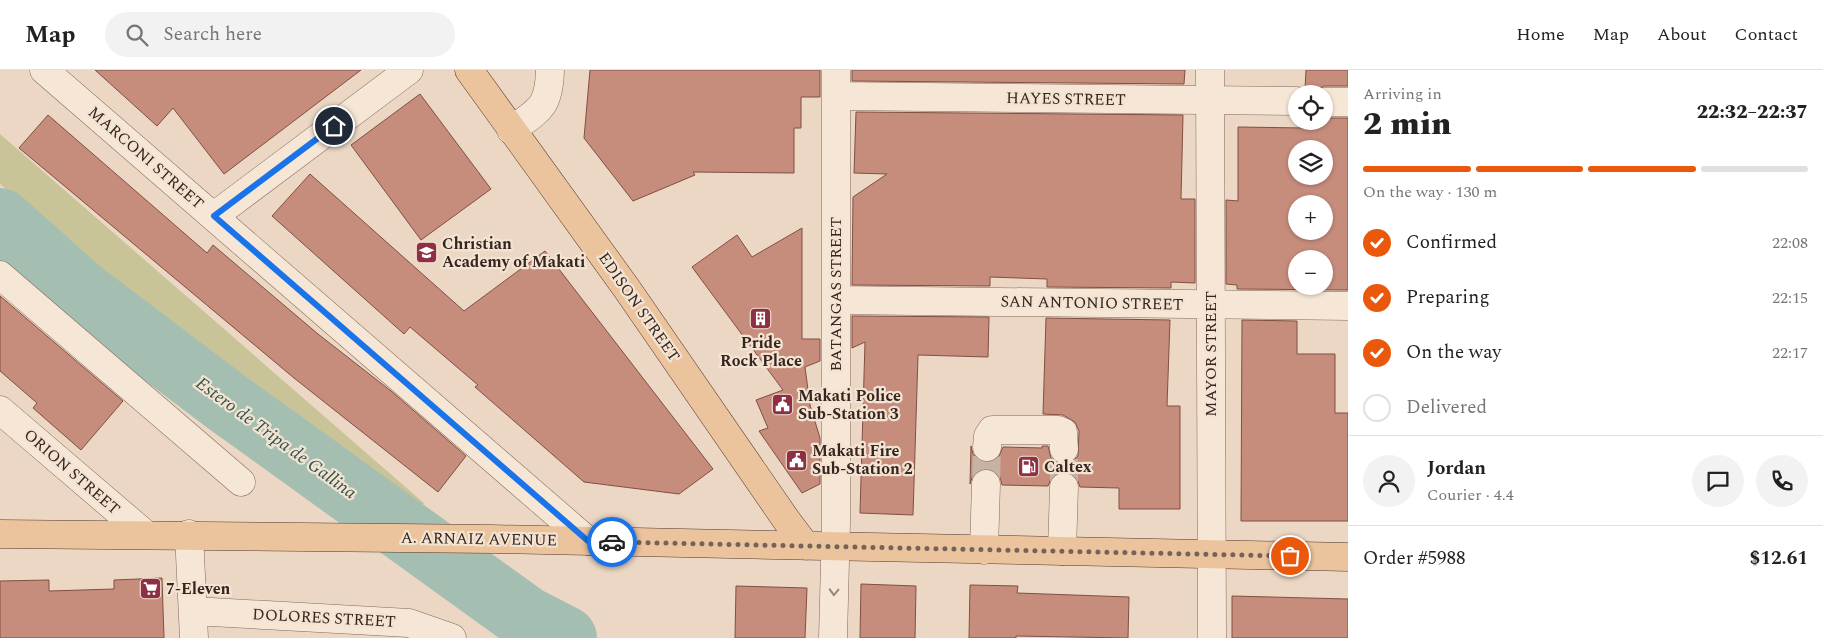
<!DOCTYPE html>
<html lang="en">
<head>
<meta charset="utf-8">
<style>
	body { margin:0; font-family:Spectral,serif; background:#f2f2f2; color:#222; height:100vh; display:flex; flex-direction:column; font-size:19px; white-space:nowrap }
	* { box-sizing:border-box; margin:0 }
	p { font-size:16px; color:#767676 }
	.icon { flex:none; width:28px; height:28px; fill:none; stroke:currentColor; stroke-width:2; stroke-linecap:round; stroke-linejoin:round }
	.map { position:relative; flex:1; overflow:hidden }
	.details { display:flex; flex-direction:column; background:#fff; width:475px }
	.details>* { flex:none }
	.fabs { position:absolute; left:1288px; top:15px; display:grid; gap:10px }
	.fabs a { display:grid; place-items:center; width:45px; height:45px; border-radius:50%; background:#fff; box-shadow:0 1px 4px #0004; font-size:25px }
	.pin { position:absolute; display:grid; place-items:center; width:42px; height:42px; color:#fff; margin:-21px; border:2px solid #fff; border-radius:50%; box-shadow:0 1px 5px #0007 }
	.courier { position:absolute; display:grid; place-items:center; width:50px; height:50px; margin:-25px; border:4px solid #1a73e8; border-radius:50%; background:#fff; color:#222; box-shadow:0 1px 6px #0007 }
	.summary em { font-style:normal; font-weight:800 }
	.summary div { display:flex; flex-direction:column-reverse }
	.summary { display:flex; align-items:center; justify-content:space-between; height:85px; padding:0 15px }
	h1 { font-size:32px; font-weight:800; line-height:38px }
	.bar { display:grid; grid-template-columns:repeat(4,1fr); gap:8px 5px; align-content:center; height:60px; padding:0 15px }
	.bar i { height:6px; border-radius:4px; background:#e0e0e0 }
	.bar .current { background:#ea580c }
	.bar p { grid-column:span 4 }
	.line { display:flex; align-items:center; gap:12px; padding:0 15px; border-top:1px solid #e0e0e0 }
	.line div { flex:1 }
	.round { display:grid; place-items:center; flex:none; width:52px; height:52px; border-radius:26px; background:#f2f2f2 }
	ol { padding:0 15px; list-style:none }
	li { display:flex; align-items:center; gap:15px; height:55px }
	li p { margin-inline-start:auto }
	li .icon { padding:5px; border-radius:50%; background:#ea580c; color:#fff; stroke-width:4 }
	li:last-child { color:#767676 }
	li i { width:28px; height:28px; border:2px solid #e0e0e0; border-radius:50% }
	header { display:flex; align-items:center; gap:30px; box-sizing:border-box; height:70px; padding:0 25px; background:#fff; border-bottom:1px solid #e0e0e0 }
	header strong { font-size:24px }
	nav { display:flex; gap:28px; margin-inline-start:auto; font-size:18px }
	.search { width:350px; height:45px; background:#f2f2f2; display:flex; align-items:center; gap:12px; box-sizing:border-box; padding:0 18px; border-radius:28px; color:#767676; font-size:19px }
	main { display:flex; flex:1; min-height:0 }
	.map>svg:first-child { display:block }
</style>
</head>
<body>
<header>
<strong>Map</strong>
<div class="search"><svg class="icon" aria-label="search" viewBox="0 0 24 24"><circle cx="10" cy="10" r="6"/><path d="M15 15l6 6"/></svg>Search here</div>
<nav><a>Home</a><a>Map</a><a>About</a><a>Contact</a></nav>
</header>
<main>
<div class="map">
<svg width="1348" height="568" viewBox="0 0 1348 568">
	<rect width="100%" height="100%" fill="#ebd7c4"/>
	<path fill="#c8c498" d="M0,64l425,370h-37l-176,-141 -212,-179z"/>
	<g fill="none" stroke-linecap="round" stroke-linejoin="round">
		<path stroke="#a5beb2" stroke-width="64" d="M0,150l81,72 144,109 301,217 39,20"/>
	</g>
	<path fill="#c68c7c" stroke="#814f43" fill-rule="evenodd" d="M95,0h266l-137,104 -51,-66 -16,18z
		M590,0h230v27h-19v31h-7v45l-101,-1 2,3 -62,26 -49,-63z
		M852,0h333l-1,14 -332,-3z
		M1306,0h42v16h-24l-14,8 -5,-5z
		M420,24l71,95 -70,51 -70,-95z
		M856,42l327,3 -2,84h14v84l-24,-1v6l-124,-1v-8l-57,-2v9l-138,-1 1,-88 34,-23 -33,-1z
		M48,45l159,138 6,-8 105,89 73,57 75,65 -28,36 -144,-114 -275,-230z
		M1324,48h24v172l-111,-1v-4l-11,-1v-84l12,1v-74l66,1v-7h20zM1296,79h28v27h-28zM1296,134h28v27h-28zM1296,189h28v27h-28z
		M310,104l154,137 81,-60 168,218 -34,25 -95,-12 -109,-95 3,-2 -68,-58 -6,7 -132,-118z
		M802,158v111h18v22l-15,6 5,38 10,33v46l-18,9 -43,-62 9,-3 -12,-28 27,-10 -91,-123 45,-32 15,22z
		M0,226l123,105 -42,49 -48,-42 4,-5 -37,-32z
		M852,246l137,1 -1,40 -70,-2 -5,160 -53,-2 5,-171 -13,6z
		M1046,248l124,2 -3,86h13v103h-61v-21l-39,-1 -3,-8 -5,-5 -7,-3 -9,3 -5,5 -3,7 -46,-1 -2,-8 -5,-6 -9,-3 -8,3 -5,4 -3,9 1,-38 2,8 5,5 8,4 8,-2 5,-5 4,-9 39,1v-2h6l3,12 6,5 7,2 8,-3 6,-6 1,-25 -4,-9 -12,-7 -20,-1z
		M1242,250l55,1v33h38v59h13v108h-107z
		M162,508l2,60h-164v-57l49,-1v11l65,-2v-9z
		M861,514l55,2 -1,52h-55z
		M970,515l48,1 -1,7 112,4 -1,41 -112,-2v2h-47z
		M736,516l71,2 -2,50h-70z
		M1232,526l116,3v39h-116z"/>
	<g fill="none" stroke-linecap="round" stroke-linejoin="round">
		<path stroke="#c7b3a3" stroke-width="28" stroke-dasharray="28 14" stroke-linecap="butt" d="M986,414l1,-37
			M1064,417v-38"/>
		<defs>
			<path id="minor" d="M44,0l544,471
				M1210,0l2,568
				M836,26l460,5
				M1324,32h24
				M511,60c29,-20 38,-23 39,-60
				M214,146l195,-146
				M0,205l241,207
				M836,230l512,6
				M0,340l145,124
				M987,377l1,-11 4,-6h66l5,2 1,17
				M189,464l5,104
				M984,480l2,-66
				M1062,481l2,-64
				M193,541l216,12 43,15
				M833,568l3,-115v-453"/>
			<path id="major" d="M469,0l158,219 160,232 19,25
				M0,464l492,5 856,18"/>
		</defs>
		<use href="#minor" stroke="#84695c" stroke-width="29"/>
		<use href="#major" stroke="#52392f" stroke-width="29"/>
		<use href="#minor" stroke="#f6e6d6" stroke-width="28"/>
		<use href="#major" stroke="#ebc49e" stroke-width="28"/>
	</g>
	<defs><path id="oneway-chevron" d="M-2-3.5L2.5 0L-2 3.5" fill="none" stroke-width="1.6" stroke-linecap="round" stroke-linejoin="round" transform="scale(1.25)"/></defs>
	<use stroke="#96867a" href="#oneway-chevron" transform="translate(834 522) rotate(92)"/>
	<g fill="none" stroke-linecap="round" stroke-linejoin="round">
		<path stroke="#756358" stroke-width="5" stroke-dasharray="0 9" d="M612,472l678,14"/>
		<path stroke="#1a73e8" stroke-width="6" d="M334,56l-120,90 374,325 24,1"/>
	</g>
	<defs>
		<symbol id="school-square" viewBox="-11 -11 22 22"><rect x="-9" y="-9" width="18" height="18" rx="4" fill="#8e3043" stroke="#f3e3d2"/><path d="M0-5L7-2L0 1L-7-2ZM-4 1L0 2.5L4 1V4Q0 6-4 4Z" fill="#fff"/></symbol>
		<symbol id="building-square" viewBox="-11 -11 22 22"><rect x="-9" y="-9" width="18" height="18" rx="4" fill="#8e3043" stroke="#f3e3d2"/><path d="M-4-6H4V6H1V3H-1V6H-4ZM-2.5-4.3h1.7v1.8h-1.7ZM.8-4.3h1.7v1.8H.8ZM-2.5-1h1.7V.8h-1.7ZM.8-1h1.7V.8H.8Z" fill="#fff"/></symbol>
		<symbol id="civic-square" viewBox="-11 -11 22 22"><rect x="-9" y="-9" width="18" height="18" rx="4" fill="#8e3043" stroke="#f3e3d2"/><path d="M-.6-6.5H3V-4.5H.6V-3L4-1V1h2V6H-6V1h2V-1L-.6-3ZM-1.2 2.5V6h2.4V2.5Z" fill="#fff"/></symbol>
		<symbol id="fuel-square" viewBox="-11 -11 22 22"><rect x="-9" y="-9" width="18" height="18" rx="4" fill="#8e3043" stroke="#f3e3d2"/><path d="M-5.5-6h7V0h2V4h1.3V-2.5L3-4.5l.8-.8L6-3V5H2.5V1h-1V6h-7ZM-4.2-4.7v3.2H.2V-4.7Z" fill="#fff"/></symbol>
		<symbol id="supermarket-square" viewBox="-11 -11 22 22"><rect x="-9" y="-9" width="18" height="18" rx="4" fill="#8e3043" stroke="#f3e3d2"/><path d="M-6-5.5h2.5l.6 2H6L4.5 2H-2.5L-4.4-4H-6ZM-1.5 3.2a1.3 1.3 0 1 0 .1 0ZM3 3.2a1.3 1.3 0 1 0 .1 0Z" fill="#fff"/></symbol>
	</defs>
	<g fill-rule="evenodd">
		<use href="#school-square" x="414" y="170" width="25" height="25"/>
		<use href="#building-square" x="748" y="236" width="25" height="25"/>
		<use href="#civic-square" x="770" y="322" width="25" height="25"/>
		<use href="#civic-square" x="784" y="378" width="25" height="25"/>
		<use href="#fuel-square" x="1016" y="384" width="25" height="25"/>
		<use href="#supermarket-square" x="138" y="506" width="25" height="25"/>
	</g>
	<g text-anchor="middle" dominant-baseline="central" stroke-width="4.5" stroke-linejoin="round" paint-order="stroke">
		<g font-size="16" fill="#35251e" stroke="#f3e3d2">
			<text transform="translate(1066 29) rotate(1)">HAYES STREET</text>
			<text transform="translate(146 88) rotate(41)">MARCONI STREET</text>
			<text transform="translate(836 224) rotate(-90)">BATANGAS STREET</text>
			<text transform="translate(1092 233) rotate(1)">SAN ANTONIO STREET</text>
			<text transform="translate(639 237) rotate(55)">EDISON STREET</text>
			<text transform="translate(1211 284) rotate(-90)">MAYOR STREET</text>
			<text transform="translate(72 402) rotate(41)">ORION STREET</text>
			<text transform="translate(479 469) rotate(1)">A. ARNAIZ AVENUE</text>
			<text transform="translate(324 548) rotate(3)">DOLORES STREET</text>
		</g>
		<g font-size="16" font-weight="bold" fill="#35251e" stroke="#f3e3d2" text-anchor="start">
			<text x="442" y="174">Christian<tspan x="442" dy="18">Academy of Makati</tspan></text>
			<text x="761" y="273" text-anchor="middle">Pride<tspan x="761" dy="18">Rock Place</tspan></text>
			<text x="798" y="326">Makati Police<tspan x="798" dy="18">Sub-Station 3</tspan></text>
			<text x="812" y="381">Makati Fire<tspan x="812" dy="18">Sub-Station 2</tspan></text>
			<text x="1044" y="397">Caltex</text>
			<text x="166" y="519">7-Eleven</text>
		</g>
		<g font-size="18" font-style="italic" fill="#2f534a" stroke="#f3e3d2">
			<text transform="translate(276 368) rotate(36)">Estero de Tripa de Gallina</text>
		</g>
	</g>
</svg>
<div class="fabs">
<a><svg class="icon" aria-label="locate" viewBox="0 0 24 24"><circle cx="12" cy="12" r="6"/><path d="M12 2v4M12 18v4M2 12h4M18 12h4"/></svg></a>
<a><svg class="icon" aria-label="layers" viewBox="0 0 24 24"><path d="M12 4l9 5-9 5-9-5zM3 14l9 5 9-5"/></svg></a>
<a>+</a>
<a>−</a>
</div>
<div class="pin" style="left:1290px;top:486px;background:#ea580c"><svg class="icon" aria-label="bag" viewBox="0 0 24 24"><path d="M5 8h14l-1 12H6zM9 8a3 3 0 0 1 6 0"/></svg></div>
<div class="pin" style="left:334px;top:56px;background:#1f2937"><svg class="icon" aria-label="home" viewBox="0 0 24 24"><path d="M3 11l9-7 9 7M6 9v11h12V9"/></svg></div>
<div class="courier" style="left:612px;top:472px"><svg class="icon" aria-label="car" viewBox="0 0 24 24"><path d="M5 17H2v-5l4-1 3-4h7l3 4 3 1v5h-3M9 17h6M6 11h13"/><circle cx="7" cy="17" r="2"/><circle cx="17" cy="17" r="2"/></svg></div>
</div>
<section class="details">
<div class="summary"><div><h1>2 min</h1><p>Arriving in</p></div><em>22:32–22:37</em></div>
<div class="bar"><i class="current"></i><i class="current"></i><i class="current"></i><i></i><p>On the way · 130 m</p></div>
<ol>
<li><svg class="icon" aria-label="check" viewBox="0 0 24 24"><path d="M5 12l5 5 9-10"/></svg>Confirmed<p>22:08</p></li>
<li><svg class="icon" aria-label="check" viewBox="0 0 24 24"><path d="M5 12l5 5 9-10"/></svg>Preparing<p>22:15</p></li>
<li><svg class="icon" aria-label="check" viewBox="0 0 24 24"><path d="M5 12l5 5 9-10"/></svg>On the way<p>22:17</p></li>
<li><i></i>Delivered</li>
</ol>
<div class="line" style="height:90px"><a class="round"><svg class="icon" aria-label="person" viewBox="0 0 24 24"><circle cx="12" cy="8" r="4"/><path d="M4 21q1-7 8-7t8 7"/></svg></a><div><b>Jordan</b><p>Courier · 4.4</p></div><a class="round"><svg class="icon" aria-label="chat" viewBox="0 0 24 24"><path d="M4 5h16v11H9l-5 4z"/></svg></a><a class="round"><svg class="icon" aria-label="phone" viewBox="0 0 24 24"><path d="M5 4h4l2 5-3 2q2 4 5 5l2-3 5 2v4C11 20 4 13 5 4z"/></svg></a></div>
<div class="line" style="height:65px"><div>Order #5988</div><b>$12.61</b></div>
</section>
</main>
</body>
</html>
